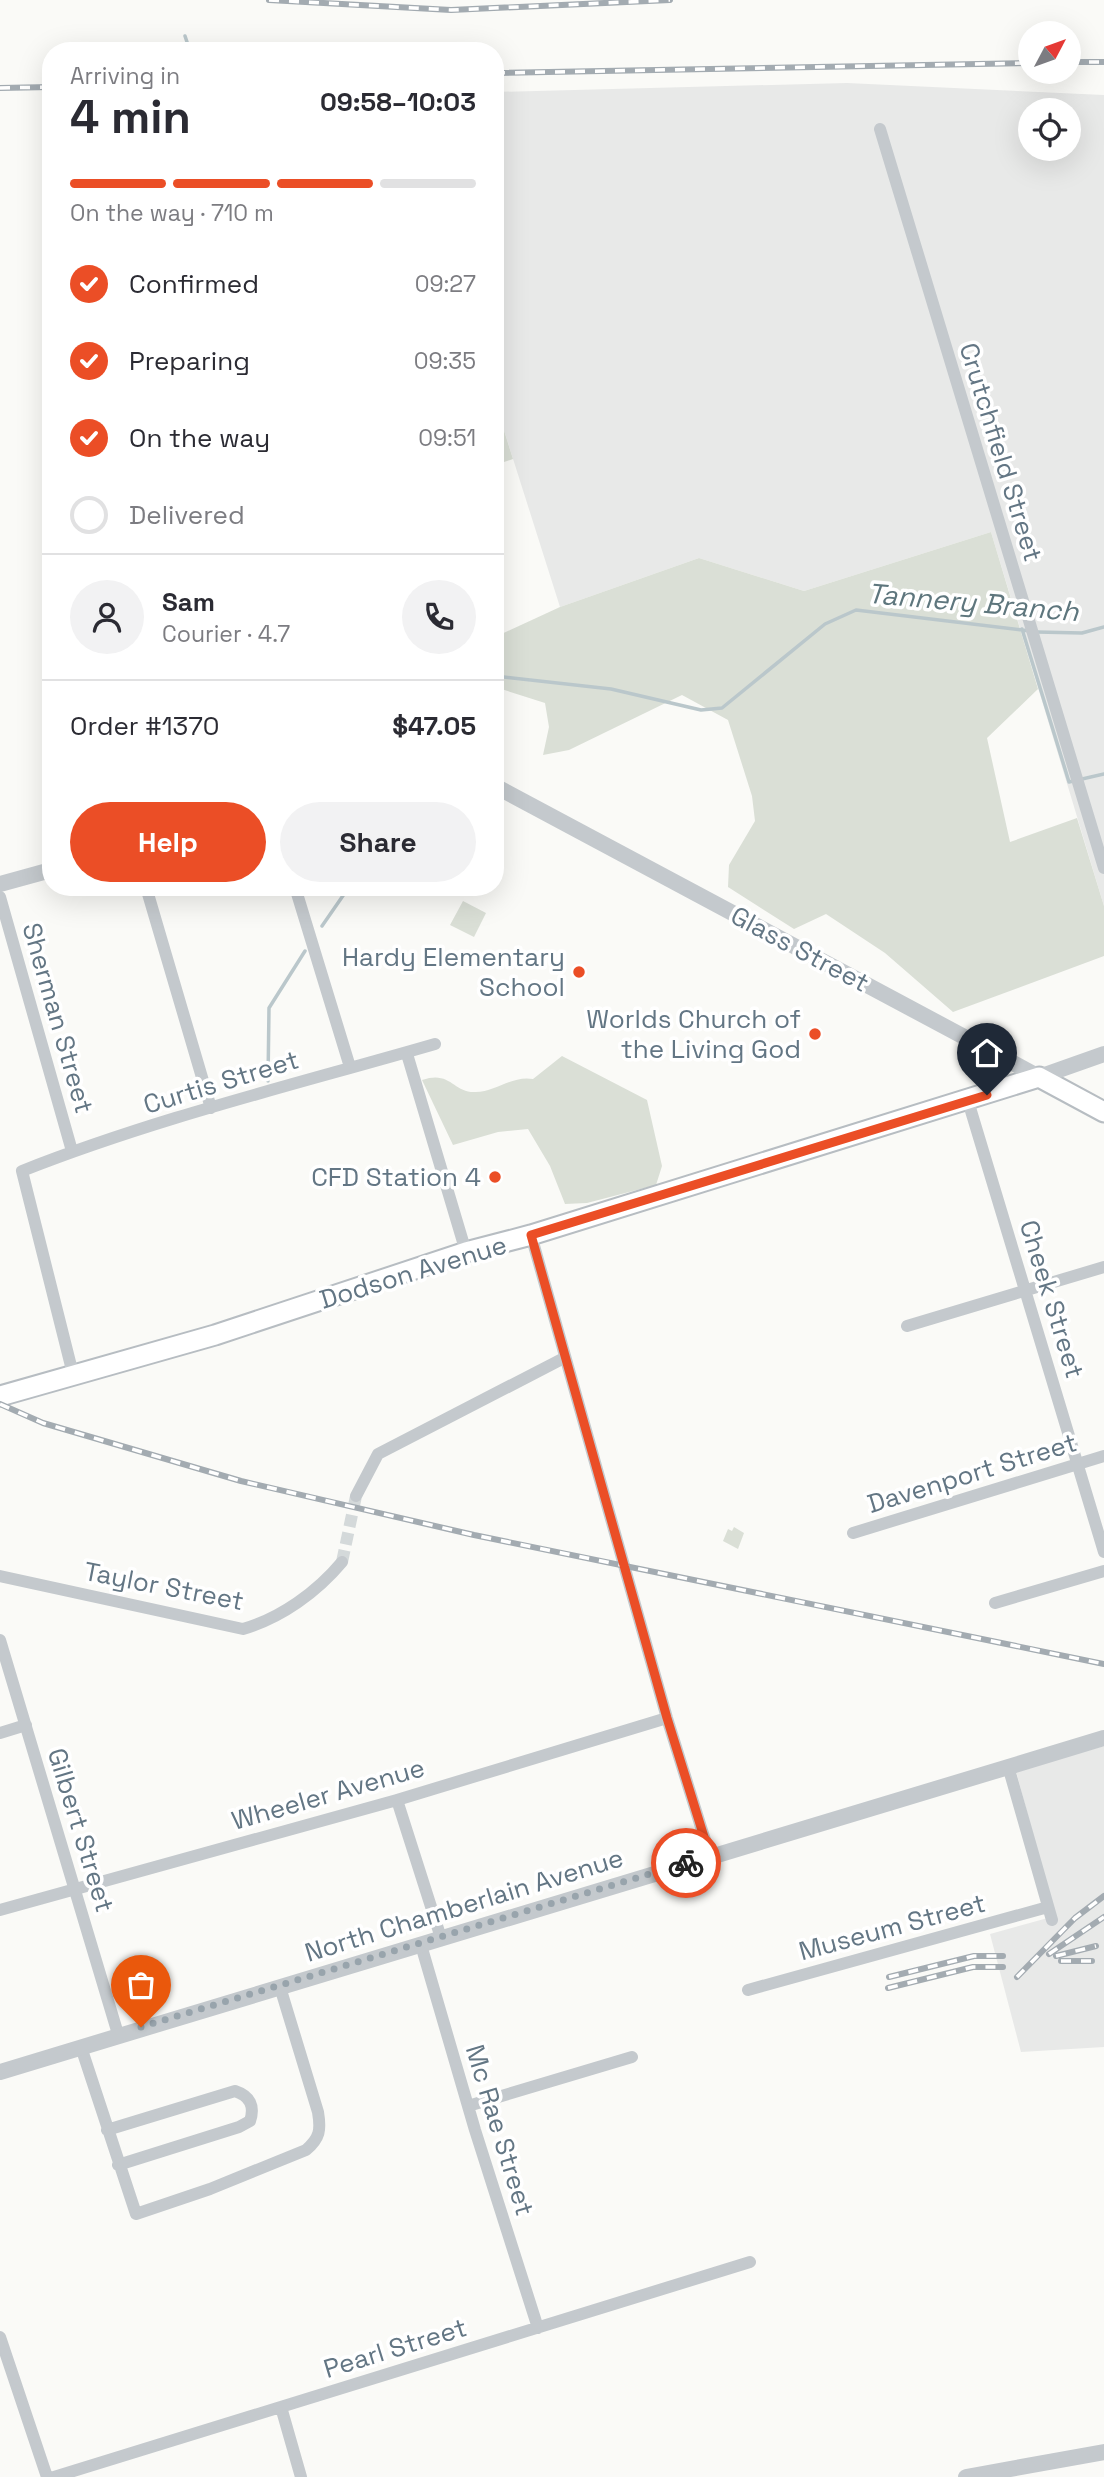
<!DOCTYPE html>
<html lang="en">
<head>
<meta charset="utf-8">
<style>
	body { margin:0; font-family:"Space Grotesk",sans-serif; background:#f2f2f3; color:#2b2b33; height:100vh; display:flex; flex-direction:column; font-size:26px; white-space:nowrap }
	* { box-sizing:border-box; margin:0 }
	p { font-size:23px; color:#7c7c81 }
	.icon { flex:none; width:38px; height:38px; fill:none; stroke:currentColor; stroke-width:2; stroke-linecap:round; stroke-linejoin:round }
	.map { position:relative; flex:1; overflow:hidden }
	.drawer { position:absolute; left:42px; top:42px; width:462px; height:854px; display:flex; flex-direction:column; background:#fff; border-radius:28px; box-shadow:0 7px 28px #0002 }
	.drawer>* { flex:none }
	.needle { width:46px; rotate:49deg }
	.tools { position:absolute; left:1018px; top:21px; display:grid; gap:14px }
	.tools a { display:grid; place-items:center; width:63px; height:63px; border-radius:50%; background:#fff; box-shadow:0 7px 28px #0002; font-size:35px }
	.pin { position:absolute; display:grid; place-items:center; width:60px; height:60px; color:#fff; margin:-72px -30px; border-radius:50% 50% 50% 0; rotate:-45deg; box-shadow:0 0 7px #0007 }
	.pin .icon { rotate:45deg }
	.courier { position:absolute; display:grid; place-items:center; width:70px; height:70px; margin:-35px; border:5px solid #eb4e26; border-radius:50%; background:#fff; color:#222; box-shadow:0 2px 9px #0007 }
	.overview em { font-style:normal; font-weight:700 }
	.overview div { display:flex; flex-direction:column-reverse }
	.overview { display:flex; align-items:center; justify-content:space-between; height:119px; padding:0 28px }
	h1 { font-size:46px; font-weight:700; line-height:52px }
	.bar { display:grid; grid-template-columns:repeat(4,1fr); gap:10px 7px; align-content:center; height:84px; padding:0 28px }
	.bar i { height:9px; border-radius:5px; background:#e1e1e2 }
	.bar .on { background:#eb4e26 }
	.bar p { grid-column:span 4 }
	.line { display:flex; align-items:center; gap:18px; padding:0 28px; border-top:2px solid #e1e1e2 }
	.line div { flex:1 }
	.round { display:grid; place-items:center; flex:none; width:74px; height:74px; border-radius:37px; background:#f2f2f3 }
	ol { padding:0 28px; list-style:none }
	li { display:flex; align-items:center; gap:21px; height:77px }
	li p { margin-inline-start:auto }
	li .icon { padding:7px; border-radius:50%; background:#eb4e26; color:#fff; stroke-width:4 }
	li:last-child { color:#7c7c81 }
	li i { width:38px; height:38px; border:4px solid #e1e1e2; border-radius:50% }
	.cta { display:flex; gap:14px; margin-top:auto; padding:14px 28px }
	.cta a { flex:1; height:80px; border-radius:42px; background:#eb4e26; color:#fff; font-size:28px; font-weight:700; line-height:80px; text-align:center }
	.cta a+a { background:#f2f2f3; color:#2b2b33 }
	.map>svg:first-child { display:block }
</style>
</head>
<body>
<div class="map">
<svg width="1104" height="2477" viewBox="0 0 1104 2477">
	<rect width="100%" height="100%" fill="#fafaf7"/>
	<path fill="#e8e9e8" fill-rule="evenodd" d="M847,83l257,12v811l-113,-374 -187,59 -105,-33 -139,49 -65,-205v-310zM1031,110h38v39h-38z
		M1104,1746v301l-83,5 -31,-118 65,-18 -39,-145z"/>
	<path fill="#dadfd6" d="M495,402l18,57 -18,6z
		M991,532l47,157 -51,49 23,104 67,-24 27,88v50l-151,56 -68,-59 -59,-39 -32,15 -66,-42 1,-22 26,-44 -3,-25 -24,-76 -46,-25 -113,55 -26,5 6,-28 -4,-24 -50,-16v-50l65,-30 139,-49 105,33z
		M463,901l23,12 -12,24 -24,-12z
		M562,1056l85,44 15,66 -6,19 -69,18 -22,1 -15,-38 -22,-37 -30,3 -45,13 -31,-65c28,-10 31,12 52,12 21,1 38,-17 59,-13z
		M734,1527l10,6 -6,16 -15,-8 5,-12 4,2z"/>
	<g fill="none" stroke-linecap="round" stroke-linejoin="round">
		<path stroke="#bac7cb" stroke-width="3.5" d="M185,36l5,15
			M1022,629l47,153 35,-8
			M1037,632l45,1 22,-6
			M495,676l116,13 90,21 21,-2 103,-84 31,-14 174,21
			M322,926l27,-39
			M268,1081l1,-73 36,-57"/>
		<path stroke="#d4d9da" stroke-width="12" stroke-dasharray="12 6" stroke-linecap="butt" d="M342,1562l14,-66"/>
		<defs>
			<path id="secondary" d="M0,1396l215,-61 251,-83 65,-17 508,-158 65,35"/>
		</defs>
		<use href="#secondary" stroke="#b7bdc2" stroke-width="23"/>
		<path stroke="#c4c9cd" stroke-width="12" d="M880,129l224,739
			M146,887l65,221
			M295,887l55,180
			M0,897l72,254
			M407,1054l59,198
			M968,1101l136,451
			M531,1235l136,483 43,138
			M907,1326l197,-59
			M73,1374l-51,-203c134,-53 275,-87 413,-127
			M356,1496l22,-42 186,-96
			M853,1533l251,-77
			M0,1576l243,53c38,-11 74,-37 99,-67
			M995,1603l109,-32
			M0,1640l118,394
			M0,1733l26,-8
			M1008,1766l44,154
			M397,1800l44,138
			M0,1910l397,-110 270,-82
			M421,1945l54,185 63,198
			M748,1990l300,-83
			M81,2047l55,167 74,-25 96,-39c14,-12 15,-20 12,-38l-38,-125
			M468,2106l164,-49
			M107,2130l128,-39c15,5 20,15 15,30l-11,6 -121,38
			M0,2337l47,140
			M281,2407l20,70
			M54,2477l696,-215"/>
		<path stroke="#c4c9cd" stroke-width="16" d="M495,786l544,291 65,-23
			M0,884l51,-14
			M0,2072l1104,-334
			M966,2477l138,-25"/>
		<use href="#secondary" stroke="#fff" stroke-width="19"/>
		<defs>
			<path id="rail" d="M269,0l182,10 219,-10
				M1069,62h35
				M495,73l536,-10
				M0,88l51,-1
				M0,1404l43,19 198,58 233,54 630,129
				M1049,1954l55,-37
				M1056,1956l40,-10
				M1061,1961h31
				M889,1977l85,-21h29
				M1017,1977l58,-59 29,-22
				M888,1988l85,-21h30"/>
		</defs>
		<use href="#rail" stroke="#a3abb1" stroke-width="6"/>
		<use href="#rail" stroke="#fff" stroke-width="3.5" stroke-dasharray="10" stroke-linecap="butt"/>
	</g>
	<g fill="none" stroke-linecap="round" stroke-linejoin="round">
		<path stroke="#98a4ac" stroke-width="7" stroke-dasharray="0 12.6" d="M141,2027l545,-164"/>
		<path stroke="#eb4e26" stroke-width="9" d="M686,1863l24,-7 -43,-138 -136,-483 456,-140"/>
	</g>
	<g fill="#eb4e26" stroke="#fff" stroke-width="2.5">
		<circle cx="579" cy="972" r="7"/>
		<circle cx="815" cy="1034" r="7"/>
		<circle cx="495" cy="1177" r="7"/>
	</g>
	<g text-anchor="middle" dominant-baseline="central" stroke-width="7" stroke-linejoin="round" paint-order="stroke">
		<g font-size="26" fill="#637684" stroke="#fff">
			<text transform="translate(1001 452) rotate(73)">Crutchfield Street</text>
			<text transform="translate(800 949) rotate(28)">Glass Street</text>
			<text transform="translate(58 1018) rotate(74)">Sherman Street</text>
			<text transform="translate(221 1082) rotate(-17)">Curtis Street</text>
			<text transform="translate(413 1272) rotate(-17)">Dodson Avenue</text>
			<text transform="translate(1052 1299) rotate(73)">Cheek Street</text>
			<text transform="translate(972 1473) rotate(-17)">Davenport Street</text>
			<text transform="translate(164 1586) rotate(11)">Taylor Street</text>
			<text transform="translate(328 1794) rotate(-16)">Wheeler Avenue</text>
			<text transform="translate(81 1830) rotate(73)">Gilbert Street</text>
			<text transform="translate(464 1905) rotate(-17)">North Chamberlain Avenue</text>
			<text transform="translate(892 1927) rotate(-15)">Museum Street</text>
			<text transform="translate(500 2130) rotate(73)">Mc Rae Street</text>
			<text transform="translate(395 2348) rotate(-17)">Pearl Street</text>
		</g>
		<g font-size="26" fill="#637684" stroke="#fff" text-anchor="end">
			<text x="565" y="957">Hardy Elementary<tspan x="565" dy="30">School</tspan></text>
			<text x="801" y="1019">Worlds Church of<tspan x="801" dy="30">the Living God</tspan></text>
			<text x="481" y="1177">CFD Station 4</text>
		</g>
		<g font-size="28" font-style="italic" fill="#5e767d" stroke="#fff">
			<text transform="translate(973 602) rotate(5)">Tannery Branch</text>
		</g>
	</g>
</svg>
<div class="tools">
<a><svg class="needle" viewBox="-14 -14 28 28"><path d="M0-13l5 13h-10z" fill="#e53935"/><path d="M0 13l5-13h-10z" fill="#7c7c81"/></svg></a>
<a><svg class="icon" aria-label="locate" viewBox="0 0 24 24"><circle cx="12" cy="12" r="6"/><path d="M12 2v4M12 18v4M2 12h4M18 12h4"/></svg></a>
</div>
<div class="pin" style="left:141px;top:2027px;background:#ea580c"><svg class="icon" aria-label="bag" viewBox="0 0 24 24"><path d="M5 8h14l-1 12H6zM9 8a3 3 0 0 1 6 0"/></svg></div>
<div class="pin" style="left:987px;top:1095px;background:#1f2937"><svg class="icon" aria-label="home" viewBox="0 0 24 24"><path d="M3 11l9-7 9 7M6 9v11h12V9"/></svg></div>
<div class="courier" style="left:686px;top:1863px"><svg class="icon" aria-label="bike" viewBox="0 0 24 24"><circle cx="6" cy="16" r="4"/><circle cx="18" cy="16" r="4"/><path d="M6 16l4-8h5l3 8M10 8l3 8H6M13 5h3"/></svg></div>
<section class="drawer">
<div class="overview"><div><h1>4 min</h1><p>Arriving in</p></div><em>09:58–10:03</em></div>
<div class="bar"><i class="on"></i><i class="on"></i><i class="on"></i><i></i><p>On the way · 710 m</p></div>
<ol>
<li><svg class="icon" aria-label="check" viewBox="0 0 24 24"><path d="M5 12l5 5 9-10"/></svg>Confirmed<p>09:27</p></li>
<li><svg class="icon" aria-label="check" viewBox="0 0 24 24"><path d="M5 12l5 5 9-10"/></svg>Preparing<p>09:35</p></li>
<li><svg class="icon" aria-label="check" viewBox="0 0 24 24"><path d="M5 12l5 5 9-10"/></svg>On the way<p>09:51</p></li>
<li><i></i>Delivered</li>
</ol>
<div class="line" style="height:126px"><a class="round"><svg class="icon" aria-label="person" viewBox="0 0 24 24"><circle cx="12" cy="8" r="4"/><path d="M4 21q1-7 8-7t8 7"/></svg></a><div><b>Sam</b><p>Courier · 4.7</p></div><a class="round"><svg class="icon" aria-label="phone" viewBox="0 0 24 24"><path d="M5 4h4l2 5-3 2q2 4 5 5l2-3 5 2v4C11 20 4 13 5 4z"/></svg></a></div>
<div class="line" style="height:91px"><div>Order #1370</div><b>$47.05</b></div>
<div class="cta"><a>Help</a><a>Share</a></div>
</section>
</div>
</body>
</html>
